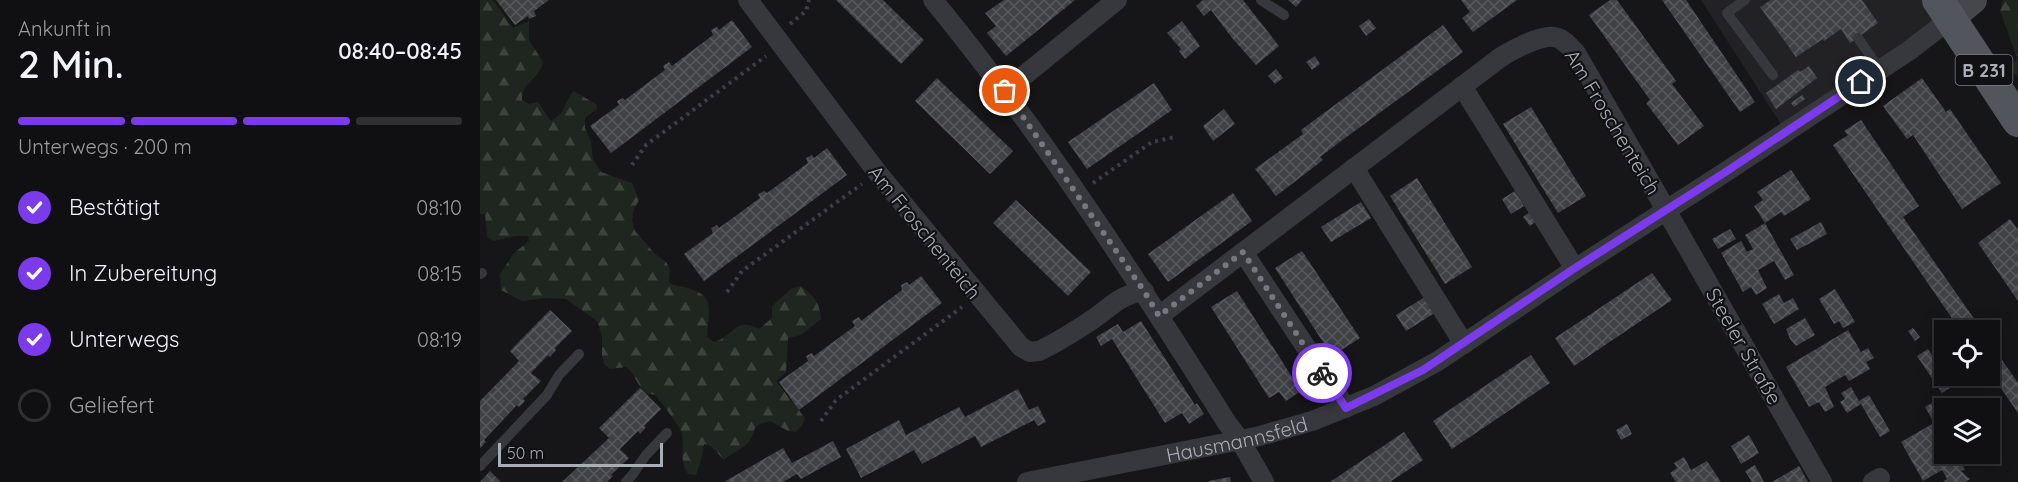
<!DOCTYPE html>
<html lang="de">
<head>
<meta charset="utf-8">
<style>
	body { margin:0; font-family:Quicksand,sans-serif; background:#19191b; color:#f1f3f6; height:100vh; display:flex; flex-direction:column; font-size:22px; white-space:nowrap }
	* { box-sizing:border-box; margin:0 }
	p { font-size:20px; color:#9c9d9f }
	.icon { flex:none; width:33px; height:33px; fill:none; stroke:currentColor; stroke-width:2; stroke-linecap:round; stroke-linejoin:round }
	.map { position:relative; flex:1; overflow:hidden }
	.panel { display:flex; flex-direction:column; background:#101012; width:480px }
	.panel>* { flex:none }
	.tools { position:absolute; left:1454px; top:320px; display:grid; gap:12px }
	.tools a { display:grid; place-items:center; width:66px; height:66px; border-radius:0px; background:#101012; box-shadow:0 3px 15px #0003,0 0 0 2px #303032; font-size:30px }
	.scale { position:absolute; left:18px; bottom:15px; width:165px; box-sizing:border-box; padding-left:6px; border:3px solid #a8adb8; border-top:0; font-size:16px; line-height:21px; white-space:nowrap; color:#a8adb8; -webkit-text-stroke:4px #111113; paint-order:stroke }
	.pin { position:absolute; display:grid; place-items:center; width:51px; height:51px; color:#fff; margin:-26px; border:3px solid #fff; border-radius:50%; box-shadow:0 2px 6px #0007 }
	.courier { position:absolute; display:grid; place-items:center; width:60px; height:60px; margin:-30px; border:4px solid #7c3aed; border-radius:50%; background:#fff; color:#222; box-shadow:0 2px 8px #0007 }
	.headline em { font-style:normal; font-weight:600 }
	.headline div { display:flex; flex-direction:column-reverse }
	.headline { display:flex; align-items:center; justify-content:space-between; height:102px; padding:0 18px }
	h1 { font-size:39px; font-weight:600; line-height:45px }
	.bar { display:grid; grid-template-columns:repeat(4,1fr); gap:9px 6px; align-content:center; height:72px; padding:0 18px }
	.bar i { height:8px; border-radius:4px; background:#303032 }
	.bar .current { background:#7c3aed }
	.bar p { grid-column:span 4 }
	ol { padding:0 18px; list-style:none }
	li { display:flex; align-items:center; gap:18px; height:66px }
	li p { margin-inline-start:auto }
	li .icon { padding:6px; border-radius:50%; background:#7c3aed; color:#fff; stroke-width:4 }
	li:last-child { color:#9c9d9f }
	li i { width:33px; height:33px; border:3px solid #303032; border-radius:50% }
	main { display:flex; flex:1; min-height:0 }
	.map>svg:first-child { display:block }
</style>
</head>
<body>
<main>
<section class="panel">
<div class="headline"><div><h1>2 Min.</h1><p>Ankunft in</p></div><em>08:40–08:45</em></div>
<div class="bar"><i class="current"></i><i class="current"></i><i class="current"></i><i></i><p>Unterwegs · 200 m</p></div>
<ol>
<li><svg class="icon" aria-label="check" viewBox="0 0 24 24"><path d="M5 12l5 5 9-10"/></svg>Bestätigt<p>08:10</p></li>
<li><svg class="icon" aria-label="check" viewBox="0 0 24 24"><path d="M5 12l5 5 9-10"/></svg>In Zubereitung<p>08:15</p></li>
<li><svg class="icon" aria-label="check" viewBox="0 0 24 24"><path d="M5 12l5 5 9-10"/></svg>Unterwegs<p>08:19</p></li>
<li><i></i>Geliefert</li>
</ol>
</section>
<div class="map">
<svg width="1538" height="482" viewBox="0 0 1538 482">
	<defs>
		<pattern id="forest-firs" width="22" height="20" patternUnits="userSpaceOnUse" patternTransform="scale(1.5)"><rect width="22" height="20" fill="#1e261f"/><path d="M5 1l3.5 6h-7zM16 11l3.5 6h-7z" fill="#3c433d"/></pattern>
		<pattern id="building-cross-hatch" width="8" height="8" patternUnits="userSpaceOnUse" patternTransform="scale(1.5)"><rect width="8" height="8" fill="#404145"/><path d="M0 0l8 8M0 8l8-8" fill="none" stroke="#595a5e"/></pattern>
	</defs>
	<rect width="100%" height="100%" fill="#161618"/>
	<path fill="#222225" d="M1221,0h233l12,19 -162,110z"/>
	<path fill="url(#forest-firs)" d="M0,0h13l20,28 16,-7v19l14,22c-5,20 -21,19 -21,38l7,4 9,-2 13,19c17,-9 12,-19 23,-30l23,14v4l-12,9v10l6,13 2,18 8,13 31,11 7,17 -5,9 -2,12 3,10 20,23 11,8 4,7 -1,14c8,4 14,3 22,6 27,9 16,28 16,48l7,5c20,-5 21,-26 45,-13l13,-11v-12l19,-17 9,-3c13,8 20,17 21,33l-20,16 -13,3 -2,34 -10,9 29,37 -2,6 -7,8 -8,-1 -18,-10c-22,6 -12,9 -22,22 -7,7 -17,10 -24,17l-13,-14 -7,-2 -2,13 -6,18 -8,-1c-9,-14 -4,-26 -6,-41 0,-3 -24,-36 -27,-38 -3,-1 -7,0 -9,-2 -9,-7 -11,-20 -20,-26l-16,2 -6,-5 -2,-8v-19l-5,-16 -31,-22 -20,-1 -24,3 -21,-11 -1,-16 14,-21 15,-12 -1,-5h-13l-21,5 -7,-4 -2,-23h-5z
		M1523,0h15v77l-5,-5v-7l4,-7 -17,-48z"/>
	<path fill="url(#building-cross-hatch)" d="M16,0h53l-15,11 2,5 -7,3 -1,-3 -13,9z
		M356,0h47l41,40 -23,24z
		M524,0h71l-69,56 -19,-23 9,-7 -11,-13z
		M723,0h40l36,46 -23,19 -24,-27 -21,-28 -7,6 -8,-10z
		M808,0h14l-6,7z
		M981,0h56l-44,32 -11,-14 8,-6z
		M1130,0h7l59,81 -4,3 32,42 -26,19 -32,-42 4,-3 -61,-85z
		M1182,0h24l69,102 -15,10z
		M1291,0h91l16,23 -28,20 -9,-14 -17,12 -1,-2 -27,18 -36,-50z
		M889,19l7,9 -10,8 -7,-10z
		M252,20l20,27 -141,106 -21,-27 29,-21 -2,-4 6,-3 2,2 40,-30 -2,-4 6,-4 3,4 41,-31 -2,-5 6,-3 2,3z
		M702,21l18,25 -15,13 -6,-8 2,-2 -14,-16z
		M963,25l20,27 -122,89 -21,16 3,3 -47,36 -21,-27 48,-35 -2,-4z
		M835,56l5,8 -8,6 -6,-8z
		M1329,66l8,12 -41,31 -10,-16 32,-23 2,2z
		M796,69l7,9 -8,6 -7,-8z
		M457,78l76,73 -23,23 -75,-73z
		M1442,78l24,34 4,-3 51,74 -39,26 -49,-74 -6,4 -24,-33z
		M674,83l18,27 -85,59 -19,-27z
		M1322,95l3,4 -11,8 -3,-4z
		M1051,107l55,89 -28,17 -55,-89z
		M744,109l11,15 -22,17 -10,-15z
		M1381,120l58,86 -16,11 79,113h-22l-127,-185 15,-10 -4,-4z
		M347,148l20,27 -143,106 -20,-27 29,-21 -2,-5 6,-3 2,3 41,-30 -2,-4 6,-3 3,2 41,-30 -2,-5 6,-3 2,3z
		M1311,170l20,29 -27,17 -3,-4 -16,11 29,52 -9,5 -11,-19 -16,9 9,18 -11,7 -5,-8 -8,5 -22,-39 20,-12 6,11 6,-3 -8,-14 20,-12 -11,-17 9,-6 -6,-8z
		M937,178l55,89 -27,17 -55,-88z
		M1035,191l9,15 -13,8 -9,-15z
		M753,193l19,28 -84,61 -20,-28z
		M536,200l75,72 -23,24 -75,-73z
		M881,202l10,16 -40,24 -10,-15z
		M1050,212l7,9 -7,5 -7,-9z
		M1530,219l8,11v71l-40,-58z
		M1341,222l6,12 -30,16 -7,-11z
		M1250,229l6,10 -18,10 -6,-10z
		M822,251l58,87 -28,18 -57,-88z
		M1172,273l20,27 -98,66 -19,-28z
		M441,276l21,27 -143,107 -20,-28 29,-21 -2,-5 6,-3 2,3 41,-30 -3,-5 7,-4 2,4 41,-31 -1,-5 6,-3 2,3z
		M1355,289l20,33 -12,6 -4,-7 -5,3 -15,-25z
		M757,291l64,100 -15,10 -7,-9 -10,6 -58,-91z
		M1299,294l5,9 9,-5 6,11 -25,15 -12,-20z
		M948,295l10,16 -32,20 -10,-16z
		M70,310l22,21 -17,17 1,2 -6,7 -2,-2 -17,18 10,8 -18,18 2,2 -6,6 -2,-2 -33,35 2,2 -6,6v-47l39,-40 -9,-10z
		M1325,318l10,17 -19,11 -6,-7 -4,-10z
		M661,321l54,84 2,-2 7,11 -15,10 -7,-11 -17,10 -53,-84 -11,7 -5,-9 22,-13 5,8z
		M1433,328l7,9 -5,4 -7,-10z
		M1368,330l13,22 7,-4 6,10 -8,4 4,7 -21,12 -4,-6 -20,12 9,20 -9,5 -6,-10 -10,5 -23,-40z
		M1509,341l29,42v30l-29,-42z
		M1448,349l25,37 -11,7 -25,-37z
		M1051,355l19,28 -98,66 -19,-28z
		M1371,387l8,14 10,-6 21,36 -10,6 -19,-33 -14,9 -7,-11 5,-3 -4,-6z
		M160,388l21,21 -17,17 2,1 -6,7 -2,-3 -18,18 9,9 -18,17 2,1 -6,6h-45l47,-44 -10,-10z
		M538,389l11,21 9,-4 8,16 -8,4 -4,-6 -53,27 -6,-11 -53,28 -8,-14 -53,28 -15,-29 53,-29 7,15 53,-28 6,10z
		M1463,397l7,11h-6v45h17l2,2 -3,5 5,10 -4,1 9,8 -5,3h-22l4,-3 -5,-9 -19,11 -22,-39 33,-19 -9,-16z
		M1147,424l5,10 -11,6 -5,-10z
		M924,432l19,28 -33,22h-60z
		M1269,435l10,18 -18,11 -10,-18z
		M353,441l8,16 -40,22 -4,-5 -14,8h-59l59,-34 9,15z
		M1204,457l7,13 16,-9 14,21h-45l-6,-9 7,-5 -3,-5z
		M1275,465l9,17h-12l-7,-11z
		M1319,466l9,16h-36l17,-10z
		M10,471l11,11h-21z
		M750,477l1,5h-22v-1z"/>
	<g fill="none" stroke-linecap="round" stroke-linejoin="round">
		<path stroke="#3d3f44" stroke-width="4" stroke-dasharray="3 4.5" stroke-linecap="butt" d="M310,24l16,-13 3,-11
			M152,165l14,-20 120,-89
			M613,183l59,-41 23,-5
			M247,292l15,-21 120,-87
			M341,421l15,-21 126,-93"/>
		<path stroke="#37383d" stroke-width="10" d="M781,0l23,15
			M1265,0l-18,13 46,62
			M1378,38l22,32
			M0,274l2,-1
			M0,466l67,-71 12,-20 20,-21
			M146,482l7,-8 13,-19 21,-22"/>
		<g stroke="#37383d" stroke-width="20">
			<path d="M268,0l129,172 144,175 9,5 9,-1c18,-8 36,-20 53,-31 19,-13 27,-25 52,-29"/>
			<path d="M453,0c109,133 202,277 294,423l13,17 24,42"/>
			<path d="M982,86l113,183"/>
			<path d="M525,91l112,-91"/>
			<path d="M874,168l110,176"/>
			<path d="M763,252l103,156"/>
			<path d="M679,316l342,-259c11,-7 39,-22 53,-20 9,1 16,10 22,16l246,429"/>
			<path id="s1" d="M547,482l229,-45 56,-16 62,-25 64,-35 137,-92 149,-96 186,-123 40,-31"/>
			<path d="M1393,482l7,-4"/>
		</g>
		<path stroke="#45474d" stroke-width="28" d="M1470,19l23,-19"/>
		<path stroke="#53555c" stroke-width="32" d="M1458,0l80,121"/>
	</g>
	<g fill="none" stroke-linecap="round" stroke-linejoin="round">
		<path stroke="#757880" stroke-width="6" stroke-dasharray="0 10.8" d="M525,91l139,200 15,25 84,-64 79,121"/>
		<path stroke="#7c3aed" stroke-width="8" d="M842,373l24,35 77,-38 152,-102 149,-95 137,-91"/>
	</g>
	<g text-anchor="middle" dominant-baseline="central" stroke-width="4.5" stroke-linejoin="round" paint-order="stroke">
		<rect fill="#111113" stroke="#7b7e86" stroke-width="1.5" x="1475.5" y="55" width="57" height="30" rx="4.5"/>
		<g font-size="18" font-weight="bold" fill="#a8adb8">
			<text x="1504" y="70">B 231</text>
		</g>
		<g font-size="20" fill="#a8adb8" stroke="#111113">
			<text transform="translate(1133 122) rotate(59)">Am Froschenteich</text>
			<text transform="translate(445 232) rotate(51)">Am Froschenteich</text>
			<text transform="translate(1264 346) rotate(60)">Steeler Straße</text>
			<text stroke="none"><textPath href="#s1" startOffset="214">Hausmannsfeld</textPath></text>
		</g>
	</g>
</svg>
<div class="tools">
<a><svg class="icon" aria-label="locate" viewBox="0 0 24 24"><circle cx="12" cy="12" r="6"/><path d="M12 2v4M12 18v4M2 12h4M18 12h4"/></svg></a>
<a><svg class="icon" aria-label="layers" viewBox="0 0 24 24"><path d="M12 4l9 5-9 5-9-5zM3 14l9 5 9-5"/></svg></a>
</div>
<div class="scale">50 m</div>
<div class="pin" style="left:525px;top:91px;background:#ea580c"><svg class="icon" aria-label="bag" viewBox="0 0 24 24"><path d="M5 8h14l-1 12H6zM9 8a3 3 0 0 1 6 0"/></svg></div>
<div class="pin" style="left:1381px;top:82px;background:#1f2937"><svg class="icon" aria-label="home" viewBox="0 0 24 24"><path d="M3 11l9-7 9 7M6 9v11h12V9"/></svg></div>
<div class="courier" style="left:842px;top:373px"><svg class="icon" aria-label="bike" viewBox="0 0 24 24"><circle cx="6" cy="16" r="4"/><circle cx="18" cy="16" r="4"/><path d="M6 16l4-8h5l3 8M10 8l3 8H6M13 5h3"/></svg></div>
</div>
</main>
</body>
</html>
